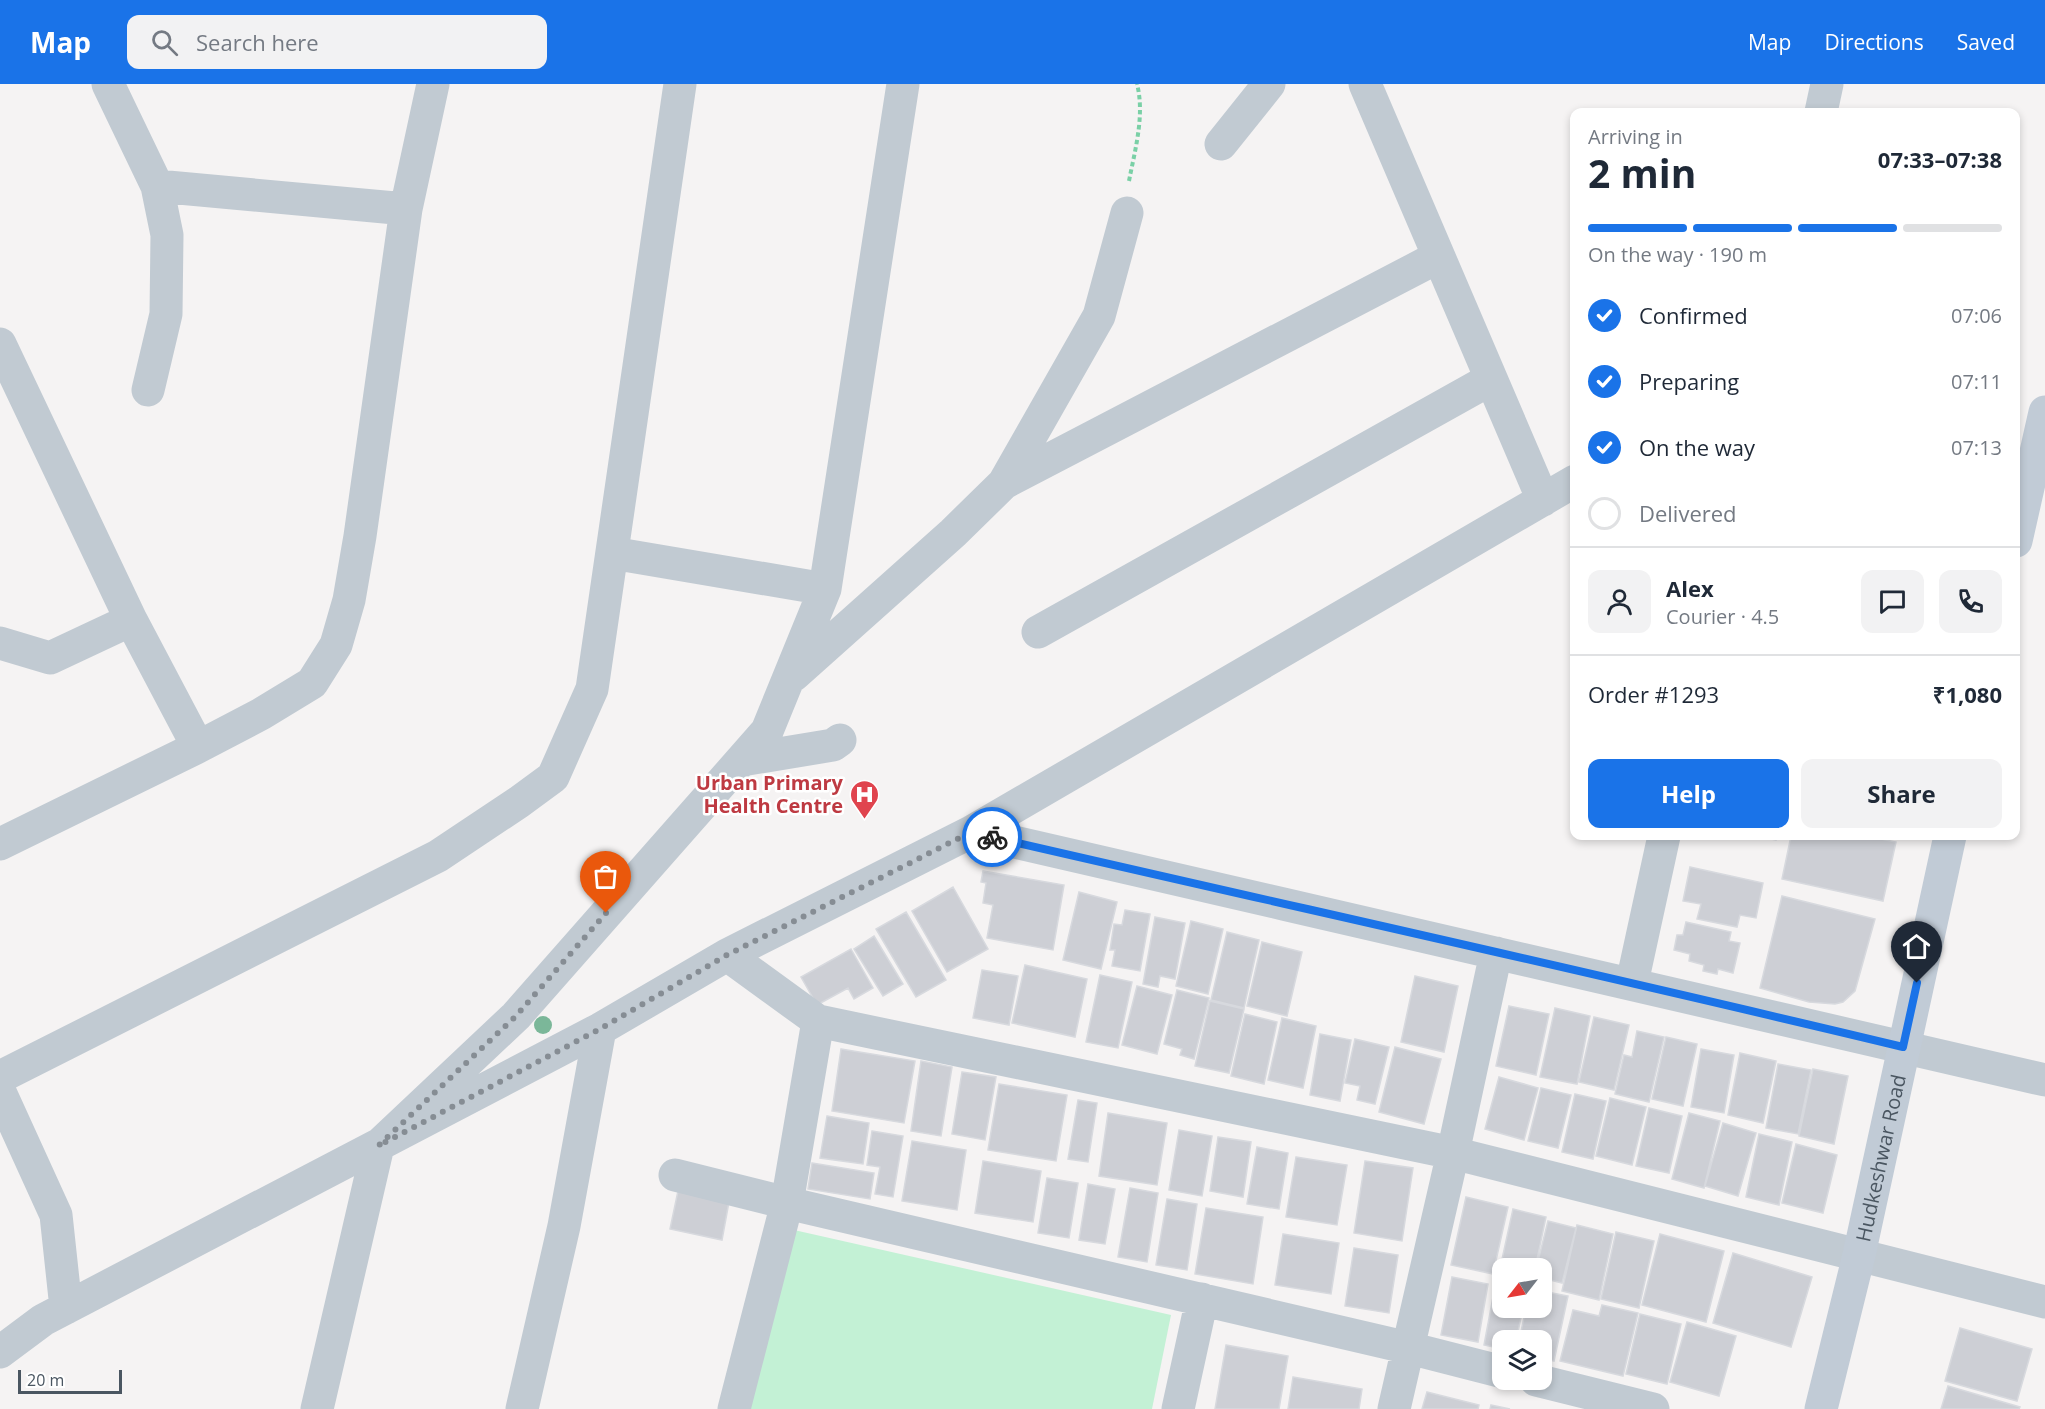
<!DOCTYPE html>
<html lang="en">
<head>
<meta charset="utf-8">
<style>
	body { margin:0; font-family:"Open Sans",sans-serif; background:#f2f2f3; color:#1f2937; height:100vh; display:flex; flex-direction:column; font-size:22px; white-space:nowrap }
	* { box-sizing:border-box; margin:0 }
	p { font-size:20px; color:#747a83 }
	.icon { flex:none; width:33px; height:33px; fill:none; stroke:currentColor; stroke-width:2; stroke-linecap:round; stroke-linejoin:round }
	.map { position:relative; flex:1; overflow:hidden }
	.drawer { position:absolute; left:1570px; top:24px; width:450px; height:732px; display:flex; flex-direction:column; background:#fff; border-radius:12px; box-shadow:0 3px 9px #0003 }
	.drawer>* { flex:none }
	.needle { width:39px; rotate:239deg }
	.tools { position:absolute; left:1492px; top:1174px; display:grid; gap:12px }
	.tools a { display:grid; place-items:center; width:60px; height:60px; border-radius:12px; background:#fff; box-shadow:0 3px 9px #0003; font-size:30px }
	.scale { position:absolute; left:18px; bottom:15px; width:104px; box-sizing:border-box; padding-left:6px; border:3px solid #4a5661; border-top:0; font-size:16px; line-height:21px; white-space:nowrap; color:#4a5661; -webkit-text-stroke:4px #fff; paint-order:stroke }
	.pin { position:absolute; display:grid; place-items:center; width:51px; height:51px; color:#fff; margin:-62px -26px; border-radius:50% 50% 50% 0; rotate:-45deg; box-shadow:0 0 6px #0007 }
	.pin .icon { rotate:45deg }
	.courier { position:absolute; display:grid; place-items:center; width:60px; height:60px; margin:-30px; border:4px solid #1a73e8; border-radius:50%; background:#fff; color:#222; box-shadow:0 2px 8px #0007 }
	.summary em { font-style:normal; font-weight:700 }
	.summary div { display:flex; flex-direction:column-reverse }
	.summary { display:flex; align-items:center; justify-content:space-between; height:102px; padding:0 18px }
	h1 { font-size:39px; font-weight:700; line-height:45px }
	.bar { display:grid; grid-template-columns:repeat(4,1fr); gap:9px 6px; align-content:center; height:72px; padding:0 18px }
	.bar i { height:8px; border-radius:4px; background:#e0e1e3 }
	.bar .active { background:#1a73e8 }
	.bar p { grid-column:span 4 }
	.line { display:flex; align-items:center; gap:15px; padding:0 18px; border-top:2px solid #e0e1e3 }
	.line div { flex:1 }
	.round { display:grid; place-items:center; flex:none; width:63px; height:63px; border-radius:12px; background:#f2f2f3 }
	ol { padding:0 18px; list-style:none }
	li { display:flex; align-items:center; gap:18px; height:66px }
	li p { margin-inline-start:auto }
	li .icon { padding:6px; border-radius:50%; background:#1a73e8; color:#fff; stroke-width:4 }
	li:last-child { color:#747a83 }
	li i { width:33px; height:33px; border:3px solid #e0e1e3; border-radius:50% }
	.primary-button { display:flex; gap:12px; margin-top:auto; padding:12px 18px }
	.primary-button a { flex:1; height:69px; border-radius:12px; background:#1a73e8; color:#fff; font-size:24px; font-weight:700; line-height:69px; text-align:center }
	.primary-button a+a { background:#f2f2f3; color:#1f2937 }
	header { display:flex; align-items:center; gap:36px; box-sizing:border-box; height:84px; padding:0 30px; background:#1a73e8; color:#fff }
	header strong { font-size:28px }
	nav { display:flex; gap:33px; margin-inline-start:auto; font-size:21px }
	.search { width:420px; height:54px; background:#f2f2f3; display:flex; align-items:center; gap:15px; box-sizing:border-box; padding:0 21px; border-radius:12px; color:#747a83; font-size:22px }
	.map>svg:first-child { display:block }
</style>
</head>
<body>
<header>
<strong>Map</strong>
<div class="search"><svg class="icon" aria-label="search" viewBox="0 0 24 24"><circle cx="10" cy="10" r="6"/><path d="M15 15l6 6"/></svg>Search here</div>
<nav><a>Map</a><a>Directions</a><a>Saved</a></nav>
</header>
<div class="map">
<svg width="2045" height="1325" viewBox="0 0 2045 1325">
	<rect width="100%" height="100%" fill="#f5f3f3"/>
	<path fill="#c3f1d5" d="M794,1146l377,85 -19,94h-402z"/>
	<path fill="#cdcfd5" stroke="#d7d9de" stroke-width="1.5" d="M1753,752h24l-1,4z
		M1791,752h75l30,6 -13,59 -101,-22z
		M1690,783l73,16 -7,35 -16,-3 -3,12 -40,-8 4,-15 -18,-3z
		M983,787l81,14 -11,65 -66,-12 6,-33 -10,-2 3,-20 -5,-1z
		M953,803l35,62 -41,23 -35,-61z
		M1079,808l38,10 -16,67 -38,-9z
		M1782,812l93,23 -20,72 -12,11 -8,2 -26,-2 -49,-14z
		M1125,826l25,4 -10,57 -28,-5 3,-16h-5l4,-26 8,1z
		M906,828l40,68 -30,17 -40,-68z
		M1155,833l30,6 -10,56 -15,-3 -2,11 -15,-3z
		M1191,837l32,8 -15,65 -32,-8z
		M1686,838l45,10 -2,9 11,2 -7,30 -15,-4 -1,5 -14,-3 1,-6 -15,-4 1,-7 -16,-4 3,-15h6z
		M1227,848l32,8 -15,68 -33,-8z
		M874,852l29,48 -20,12 -29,-47z
		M1262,858l40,10 -15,64 -40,-10z
		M851,865l22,39 -19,11 -6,-11 -31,17 -16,-28z
		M1025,881l62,14 -12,58 -63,-14z
		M982,886l36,6 -9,49 -36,-7z
		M1100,891l32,7 -14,66 -32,-6z
		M1415,892l43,10 -14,66 -43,-10z
		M1137,902l35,9 -15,59 -35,-9z
		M1177,906l32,8 -15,61 -14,-4 2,-6 -18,-5z
		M1210,917l34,8 -15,64 -34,-7z
		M1509,922l40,8 -13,61 -40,-9z
		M1555,924l35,8 -13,68 -37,-7z
		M1245,930l32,8 -13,62 -33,-8z
		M1594,933l35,8 -15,65 -35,-8z
		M1282,934l34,8 -13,62 -35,-8z
		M1637,947l27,6 -15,65 -34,-8 9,-39 8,2z
		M1320,950l31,6 -11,61 -30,-6z
		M1666,953l31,7 -14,62 -31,-7z
		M1355,955l34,8 -14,57 -18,-4 3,-14 -15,-3z
		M1395,963l46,12 -17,65 -45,-12z
		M841,965l74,12 -11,62 -72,-12z
		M1701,965l33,6 -10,58 -33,-6z
		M1740,969l36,8 -13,62 -35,-8z
		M921,977l31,6 -11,69 -30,-5z
		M1778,980l33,6 -13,64 -32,-6z
		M1813,985l35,7 -14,68 -35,-8z
		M962,988l34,5 -11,63 -33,-6z
		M1499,993l39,11 -14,52 -39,-11z
		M999,1000l68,11 -11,66 -68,-11z
		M1541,1004l30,7 -13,53 -30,-7z
		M1575,1010l31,7 -13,58 -31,-7z
		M1610,1014l36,9 -14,58 -36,-9z
		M1078,1016l19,3 -9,59 -20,-3z
		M1649,1024l33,8 -13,57 -33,-7z
		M1108,1029l59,10 -10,62 -58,-9z
		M1689,1029l31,8 -16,67 -32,-9z
		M827,1032l42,7 -6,41 -43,-6z
		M1723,1039l33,10 -18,63 -33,-10z
		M1179,1046l33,6 -10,60 -33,-6z
		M872,1047l31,5 -10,61 -18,-3 5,-27 -13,-2z
		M1759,1050l33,8 -13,63 -33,-8z
		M1218,1053l33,5 -8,55 -33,-6z
		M912,1057l54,9 -9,60 -55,-9z
		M1796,1060l41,11 -14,58 -41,-10z
		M1257,1063l31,6 -9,56 -32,-5z
		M1296,1073l51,8 -10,60 -51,-8z
		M983,1077l58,10 -8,51 -58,-9z
		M1365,1077l48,7 -11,73 -48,-8z
		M812,1079l62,10 -4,26 -62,-10z
		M1047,1094l31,5 -9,55 -31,-5z
		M1088,1100l27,5 -10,55 -26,-4z
		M1130,1104l28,5 -11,69 -29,-5z
		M678,1107l51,11 -7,38 -52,-11z
		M1466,1113l42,10 -15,67 -42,-9z
		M1167,1115l30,5 -10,66 -31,-5z
		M1206,1124l57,9 -10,67 -58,-10z
		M1513,1125l33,8 -11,52h-32v5l-4,-1z
		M1548,1137l28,7 -14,55 -20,-5v-9h-6z
		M1577,1141l36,9 -14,66 -37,-9z
		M1616,1148l38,9 -15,67 -38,-9z
		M1283,1150l56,9 -8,51 -56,-9z
		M1660,1150l64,17 -18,71 -64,-17z
		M1354,1164l44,7 -9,58 -44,-7z
		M1733,1169l79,24 -21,70 -78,-24z
		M1452,1193l36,7 -10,58 -37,-7z
		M1496,1197l7,1v26h20l-7,33h-13v8l-19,-4z
		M1542,1207l26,5 -14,65 -12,-3v-17h-23l7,-33h16z
		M1602,1221l36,8 -15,63 -63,-15 13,-51 26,6z
		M1640,1230l41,10 -14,60 -41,-10z
		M1687,1238l49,14 -17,60 -49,-14z
		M1960,1244l72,21 -15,52 -72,-20z
		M1226,1261l62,11 -9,53h-64z
		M1293,1293l69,12 -3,20h-71z
		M1948,1302l72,21 -1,2h-78z
		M1427,1308l52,13 -1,4h-56z
		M1491,1321l19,4h-20z"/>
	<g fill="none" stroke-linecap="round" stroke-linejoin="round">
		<path stroke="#7ad0a6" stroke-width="4" stroke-dasharray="4.5 3" stroke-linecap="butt" d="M1129,97c6,-31 16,-66 8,-97"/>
		<path stroke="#c1cad2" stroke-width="33" d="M108,0l49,102 249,23
			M1365,0l178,416
			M1821,28l6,-28
			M1221,60l48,-60
			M0,260l131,276 -81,38 -50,-15
			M148,306l18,-76 1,-79 -10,-49
			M1004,399l434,-226
			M612,469l213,36
			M131,536l67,127
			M1038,548l453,-253
			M794,591l159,-142 51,-50 95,-167 28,-103
			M742,676l91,-15 7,-5
			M971,748c358,83 717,164 1074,248
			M0,760l198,-97 63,-33 51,-31 24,-38 13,-45 11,-64 46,-327 27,-125
			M727,871l91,66 -31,182 -53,206
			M1632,899l32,-147
			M818,937l635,132 592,149
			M0,993l438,-221 81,-54 34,-25 39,-88 88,-605
			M0,1008l56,123 10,93
			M675,1091l112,28 622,145 94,24
			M0,1268l43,-32 557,-291 127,-74 244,-123 604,-351
			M1536,1296l117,29
			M317,1325l61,-263 138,-130 251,-285 58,-142 78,-505
			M522,1325l42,-183 36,-197
			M1178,1325l24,-110
			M1394,1325l59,-256 43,-200"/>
		<g stroke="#c1cbd6" stroke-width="33">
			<path d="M2016,457l29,-129"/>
			<path id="s1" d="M1821,1325l38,-154 91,-419"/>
		</g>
	</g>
	<circle fill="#7bb799" cx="543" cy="941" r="9"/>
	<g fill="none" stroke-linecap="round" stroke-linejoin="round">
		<path stroke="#868d94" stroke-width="6" stroke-dasharray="0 10.8" d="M606,829l-90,103 -138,130 222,-117 127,-74 183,-92 61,-31 21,5"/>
		<path stroke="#1a73e8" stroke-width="8" d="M992,753c303,70 608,137 911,210l14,-64"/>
	</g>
	<defs>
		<symbol id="hospital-pin" viewBox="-11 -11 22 30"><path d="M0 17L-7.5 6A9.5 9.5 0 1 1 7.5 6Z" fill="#e0444e" stroke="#fff"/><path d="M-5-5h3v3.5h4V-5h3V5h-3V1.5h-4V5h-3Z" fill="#fff"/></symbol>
	</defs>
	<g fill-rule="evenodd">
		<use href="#hospital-pin" x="848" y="694" width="33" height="45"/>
	</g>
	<g text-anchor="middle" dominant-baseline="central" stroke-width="5" stroke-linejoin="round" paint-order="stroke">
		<g font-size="20" font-weight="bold" fill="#be3a42" stroke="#fff" text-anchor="end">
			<text x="843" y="698">Urban Primary<tspan x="843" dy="23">Health Centre</tspan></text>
		</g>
		<g font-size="20" fill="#4a5661" stroke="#fff">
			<text stroke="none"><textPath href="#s1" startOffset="258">Hudkeshwar Road</textPath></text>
		</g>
	</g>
</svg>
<div class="tools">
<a><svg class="needle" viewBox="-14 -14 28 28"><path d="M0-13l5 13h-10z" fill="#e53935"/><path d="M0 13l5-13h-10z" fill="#747a83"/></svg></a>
<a><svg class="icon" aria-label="layers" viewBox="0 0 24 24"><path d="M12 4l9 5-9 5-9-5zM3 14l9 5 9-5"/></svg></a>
</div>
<div class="scale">20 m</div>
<div class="pin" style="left:606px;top:829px;background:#ea580c"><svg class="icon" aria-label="bag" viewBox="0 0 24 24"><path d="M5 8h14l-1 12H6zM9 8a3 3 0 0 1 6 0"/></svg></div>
<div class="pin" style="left:1917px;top:899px;background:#1f2937"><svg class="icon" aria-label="home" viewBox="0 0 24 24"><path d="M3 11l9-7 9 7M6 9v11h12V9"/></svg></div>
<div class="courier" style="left:992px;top:753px"><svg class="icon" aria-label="bike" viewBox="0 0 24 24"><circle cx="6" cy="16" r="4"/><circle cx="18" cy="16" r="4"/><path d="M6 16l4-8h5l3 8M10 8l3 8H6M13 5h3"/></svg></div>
<section class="drawer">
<div class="summary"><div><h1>2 min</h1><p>Arriving in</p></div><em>07:33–07:38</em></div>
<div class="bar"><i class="active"></i><i class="active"></i><i class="active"></i><i></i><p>On the way · 190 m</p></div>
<ol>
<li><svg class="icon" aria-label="check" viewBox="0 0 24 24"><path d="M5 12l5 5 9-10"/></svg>Confirmed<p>07:06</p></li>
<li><svg class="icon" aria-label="check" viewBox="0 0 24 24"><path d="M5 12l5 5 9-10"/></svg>Preparing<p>07:11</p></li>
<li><svg class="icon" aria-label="check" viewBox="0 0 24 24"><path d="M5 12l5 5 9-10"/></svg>On the way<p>07:13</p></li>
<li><i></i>Delivered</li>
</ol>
<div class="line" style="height:108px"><a class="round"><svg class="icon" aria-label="person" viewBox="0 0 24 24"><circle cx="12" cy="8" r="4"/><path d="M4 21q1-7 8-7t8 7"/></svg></a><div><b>Alex</b><p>Courier · 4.5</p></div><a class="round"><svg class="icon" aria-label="chat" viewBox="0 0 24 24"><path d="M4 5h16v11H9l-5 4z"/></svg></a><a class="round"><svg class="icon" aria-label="phone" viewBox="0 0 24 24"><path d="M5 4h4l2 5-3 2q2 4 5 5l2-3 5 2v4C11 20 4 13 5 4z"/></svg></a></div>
<div class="line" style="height:78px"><div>Order #1293</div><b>₹1,080</b></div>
<div class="primary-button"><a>Help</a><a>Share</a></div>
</section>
</div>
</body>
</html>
